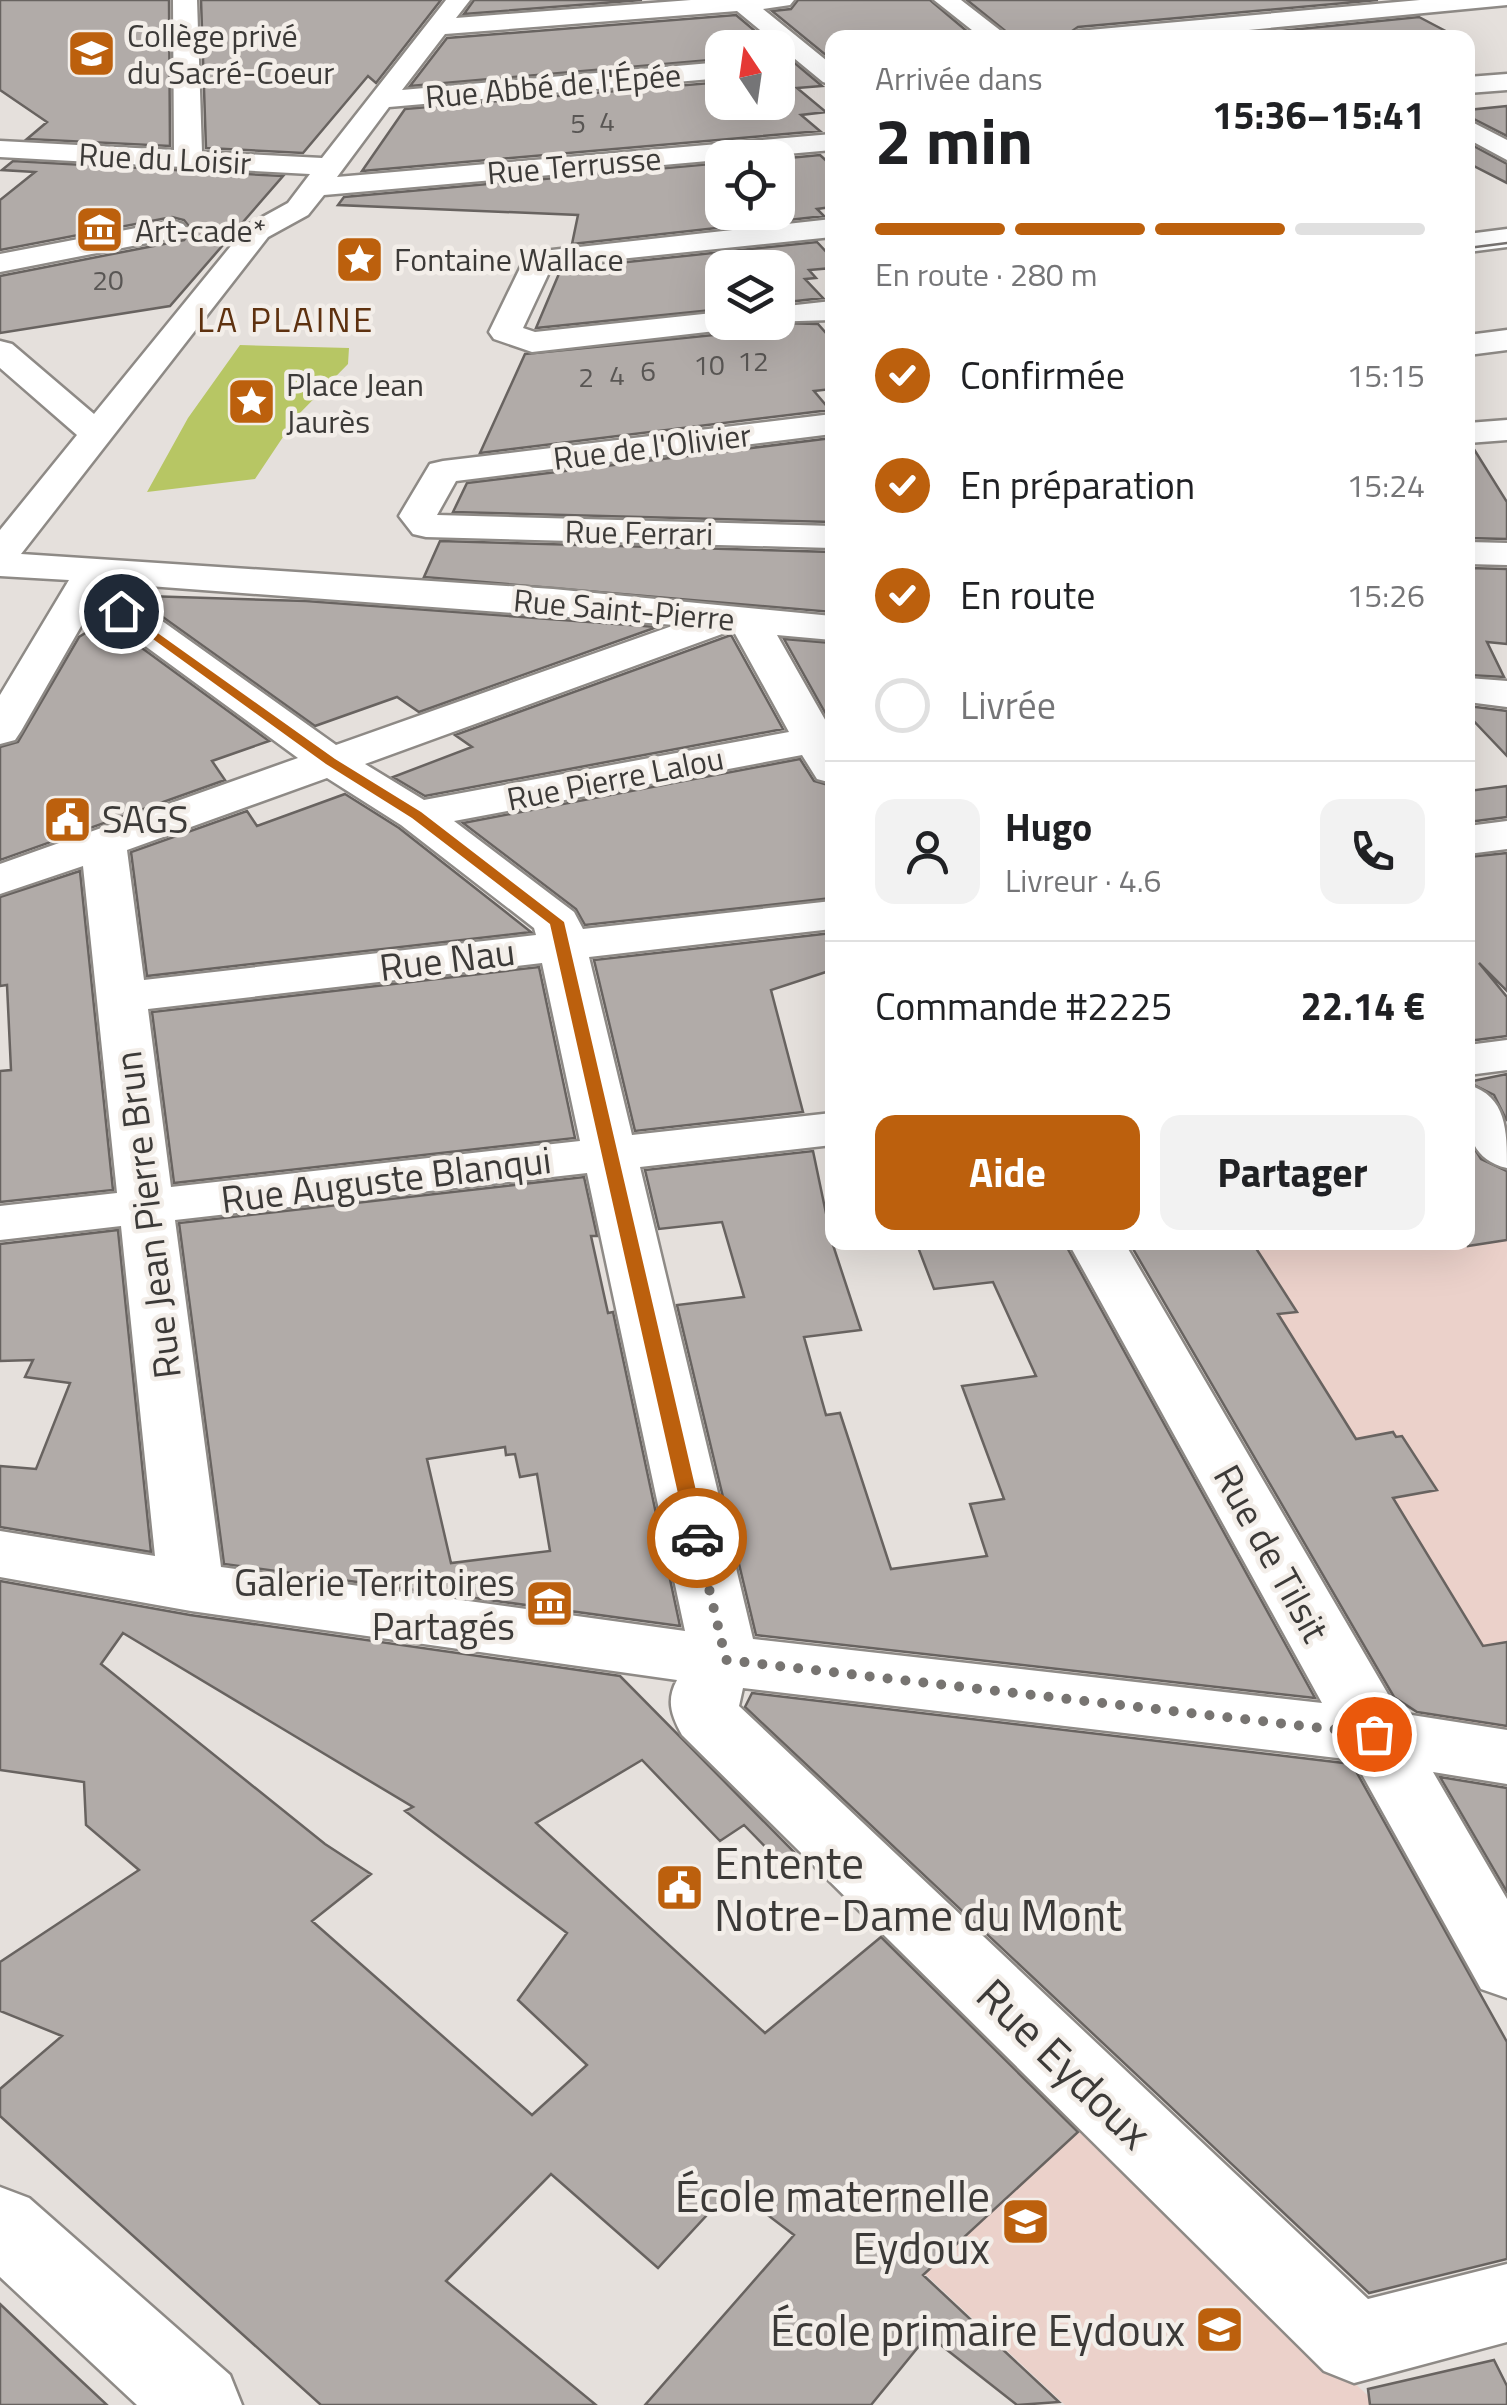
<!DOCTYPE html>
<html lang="fr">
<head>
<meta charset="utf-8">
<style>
	body { margin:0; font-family:"Titillium Web",sans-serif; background:#f2f2f2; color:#202124; height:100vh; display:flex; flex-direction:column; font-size:38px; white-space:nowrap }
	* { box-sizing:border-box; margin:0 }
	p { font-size:32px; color:#757577 }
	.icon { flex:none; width:55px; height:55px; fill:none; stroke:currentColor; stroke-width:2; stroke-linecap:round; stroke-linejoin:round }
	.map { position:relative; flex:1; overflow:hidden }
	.drawer { position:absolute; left:825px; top:30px; width:650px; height:1220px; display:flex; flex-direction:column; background:#fff; border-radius:20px; box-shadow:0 10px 40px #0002 }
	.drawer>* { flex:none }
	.needle { width:65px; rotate:347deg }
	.tools { position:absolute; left:705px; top:30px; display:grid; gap:20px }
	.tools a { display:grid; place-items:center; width:90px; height:90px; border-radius:20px; background:#fff; box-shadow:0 10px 40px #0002; font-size:50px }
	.pin { position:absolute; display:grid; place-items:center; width:85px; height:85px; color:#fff; margin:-42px; border:5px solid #fff; border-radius:50%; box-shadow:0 2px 10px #0007 }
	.courier { position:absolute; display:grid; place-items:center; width:100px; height:100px; margin:-50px; border:8px solid #bc600d; border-radius:50%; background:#fff; color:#222; box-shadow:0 2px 12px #0007 }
	.summary em { font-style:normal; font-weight:700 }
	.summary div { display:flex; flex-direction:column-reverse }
	.summary { display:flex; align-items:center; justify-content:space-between; height:170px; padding:0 50px }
	h1 { font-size:65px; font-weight:700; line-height:75px }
	.bar { display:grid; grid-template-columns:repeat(4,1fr); gap:15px 10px; align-content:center; height:120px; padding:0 50px }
	.bar i { height:12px; border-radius:8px; background:#e0e0e0 }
	.bar .active { background:#bc600d }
	.bar p { grid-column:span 4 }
	.line { display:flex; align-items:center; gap:25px; padding:0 50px; border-top:2px solid #e0e0e0 }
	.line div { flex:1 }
	.round { display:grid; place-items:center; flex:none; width:105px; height:105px; border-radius:20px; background:#f2f2f2 }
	ol { padding:0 50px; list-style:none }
	li { display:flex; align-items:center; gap:30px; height:110px }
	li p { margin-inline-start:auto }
	li .icon { padding:10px; border-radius:50%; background:#bc600d; color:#fff; stroke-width:4 }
	li:last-child { color:#757577 }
	li i { width:55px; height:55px; border:5px solid #e0e0e0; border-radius:50% }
	.button { display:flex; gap:20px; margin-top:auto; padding:20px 50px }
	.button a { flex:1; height:115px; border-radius:20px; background:#bc600d; color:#fff; font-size:40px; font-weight:700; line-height:115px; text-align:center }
	.button a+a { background:#f2f2f2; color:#202124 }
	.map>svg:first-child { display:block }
</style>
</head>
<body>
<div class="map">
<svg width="1507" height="2405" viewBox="0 0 1507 2405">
	<rect width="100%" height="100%" fill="#e5e0dc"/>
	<path fill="#ebd1ca" d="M1468,1135l39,52v543l-87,-16 -30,-20 -101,-178 -23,-53 -8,1 -70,-134 -57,-87 337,-1z
		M993,2044l89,84 296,277h-313l-231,-216z"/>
	<path fill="#b7c664" d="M240,345l109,3 -1,16 -51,52 -42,63 -108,13 41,-74z"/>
	<path fill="#b1aba8" stroke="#686360" stroke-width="2.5" fill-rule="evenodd" d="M0,0h169l1,146 -143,-7 20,-17 -47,-32z
		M201,0h240l-65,83 -8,-7 -65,77 -97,-5z
		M474,0h168l-178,14z
		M798,0h132l45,38h-143v18h-5l-55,-45 19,-2z
		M967,0h411l-300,27 -16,11h-48z
		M736,15l39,33h-53v11l-312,27 37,-48z
		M1419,17l40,21h-250z
		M778,49l44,37 -25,2 29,24 -25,3 19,16 -458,40 43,-62 317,-27v20h56z
		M1507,106v30l-39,-20v-6z
		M1468,143l39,21v19l-39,-20z
		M820,155l12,11v41l-15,2 7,7 -252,28 6,-29 -240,-10 6,-8 378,-34v49h56v-53z
		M13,161l270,15 -113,130 -170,27v-57l184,-36 8,-10 -8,-10 -12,-3 -172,33v-50l35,-28 -33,-2z
		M817,242l15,16v10l-23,2 7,8 -11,1 18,19 -45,5v-35h-56v41l-186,19 25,-59z
		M742,322l76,2 14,16v49l-18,2 16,19 -350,43 45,-99 208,-21z
		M832,438v84l-379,-10 14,-29z
		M1468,446h4l35,56v37l-39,-1z
		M440,541l392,11v60l-408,-35z
		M1468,568l39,1v75l-20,-2 17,35 -36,-2z
		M145,596l161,5 351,26 -238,85 -22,-15 -82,29 -176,-126z
		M105,621l164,120 -57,20 13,19 -225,80v-113l18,-5 61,-105z
		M731,635l52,94 -358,67 -32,-19 79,-30 -17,-12z
		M784,639l48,4v82z
		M1468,706l39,5v45l-39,-41z
		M800,759l14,22 18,5v112l-247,27 -9,-16 -113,-86z
		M1507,786v31l-39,5v-31z
		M345,794l54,34 132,104 -384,44 -16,-124 116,-41 10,15z
		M1507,853v138l-28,-28 28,34v39l-39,5v-184z
		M80,871l33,319 -113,12v-131l11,-1 -4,-85 -7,1v-89z
		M832,933v37l-61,20 32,122 -168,19 -41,-171z
		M539,967l36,171 -401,45 -22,-171z
		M1507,1074v47l-13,-26 -26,-13z
		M1468,1138l13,21 26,12v69l-39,6z
		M813,1151l19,91 29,88 -57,7 22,78 14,-2 51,156 96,-13 -17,-52 34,-5 -42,-113 74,-10 -43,-94 -59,7 -18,-47h148l251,456 -559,-63 -79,-330 67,-8 -22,-75 -63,7 -14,-59z
		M584,1177l13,59h-6l17,77 5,-1 67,314 -456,-62 -45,-341zM505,1447l1,8 9,-1 5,23 17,-3 13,77 -99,12 -24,-104z
		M118,1230l33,322 -151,-25v-61l36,3 34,-86 -45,-6 8,-17 -33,1v-117z
		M1129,1242h123l45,70 -19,2 78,125 37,-7 3,5 6,-1 35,54 -44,8 90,148 24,-4v84l-90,-14 -23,-15z
		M0,1581l190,34 430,61 178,180 -15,9 -39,-40 -24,16 -78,-81 -106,63 229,210 116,-96 197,195 -155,143 136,127 -42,3 -89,-70 -57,70h-226l149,-170 -62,-47 -74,80 -107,-94 -105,107 150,124h-275l-321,-289v-27l62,-53 -62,-25v-49l139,-92 -53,-45 -2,-43 -84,-12zM123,1633l290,174 -8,4 162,122 -49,67 69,65 -55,50 -220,-194 59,-47 -46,-30 -224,-180z
		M752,1693l600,71 155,278v217l-138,34 -624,-586z
		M1440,1777l67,11v104z
		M0,2304l60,57 47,44h-107z
		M1494,2360l13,26v19h-137l-2,-16z"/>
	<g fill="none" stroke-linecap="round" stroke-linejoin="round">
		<defs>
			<path id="minor" d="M173,0h24l5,152 120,6 124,-158h24l-14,18 235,-18h103l-4,5 -27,4 69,56v20l-9,-3 -86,-71 -292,23 -43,56 320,-28v16l-333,29 -52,70 495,-43v16l-508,45 -16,20 -40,22 -247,317 532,35 279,27v24l-55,-5 55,97v51l-15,-4 -15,-24 -348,66 120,91 9,17 249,-28v28l-243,28 43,178 200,-22v32l-192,22 113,472 569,64 -254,-461h56l275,471 108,17v54l-74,-12 74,127v99l-26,-9 -127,-229 -611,-72 -4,18 629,593 139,-35v78l-153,41 -30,-12 -642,-636c-11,-20 -16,-35 -5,-55l-486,-69 -191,-34v-46l155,25 -34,-330 -121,14v-34l117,-13 -34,-327 -83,28v-30l298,-106 -206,-151 -71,124 -6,9 -15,4v-49l69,-115 -69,-4v-46l77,-95 -77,-67v-27l12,3 82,70 154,-189 40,-22 22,-29 -310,-17v-16l174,9zM109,583l566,42 -339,120zM733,630l56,102 -365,68 -59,-36zM327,778l74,47 133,103 2,7 -392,45 -17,-130zM542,963l38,178 -409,46 -23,-178zM587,1173l98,458 -464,-64 -46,-347z
				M934,0h27l49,38h-28z
				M1420,0h87v5l-342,33h-99l12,-7z
				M1507,74v16l-39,3v-16z
				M1468,120l39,20v20l-39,-21z
				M832,219v18l-280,29 -29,62 12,4 187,-20v10h16l-5,7 -201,23 -38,-13 -5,-7 34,-70 11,-10z
				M173,221l10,3 5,6 -5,6 -183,36v-18z
				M1507,229v18l-39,5v-18z
				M832,301v19l-65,2h11v-15z
				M1507,330v20l-39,5v-20z
				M832,414v20l-376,47 -19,34 395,11v22l-406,-11 -13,-3 -14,-18 31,-52 13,-3z
				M1507,420v20l-39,3v-20z
				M1468,542l39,1v22l-39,-1z
				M1468,678l39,3v26l-39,-5z
				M1507,821v28l-39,5v-28z
				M1507,1040v30l-39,5v-30z
				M1468,1085c39,11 39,46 39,83 -42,-10 -41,-46 -39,-83z
				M0,2187l29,11 201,177 12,30h-105l-137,-128z"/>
		</defs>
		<use href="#minor" stroke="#8e8a86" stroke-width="5"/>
		<use href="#minor" fill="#fff" fill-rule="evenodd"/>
		<path stroke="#777371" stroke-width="2.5" d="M1468,248l39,-5"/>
	</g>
	<path fill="#bc600d" d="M121,607l214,152 86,53 143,110 143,616 -3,4 -7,2 -9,-6 -138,-614 -138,-106 -86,-54 -209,-151z"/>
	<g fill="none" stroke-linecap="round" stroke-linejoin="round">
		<path stroke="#777471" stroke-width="10" stroke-dasharray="0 18" d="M697,1538l29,122 648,74"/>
	</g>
	<defs>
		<symbol id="school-square" viewBox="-11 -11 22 22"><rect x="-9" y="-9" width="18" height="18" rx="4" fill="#bc600d" stroke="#f3eee9"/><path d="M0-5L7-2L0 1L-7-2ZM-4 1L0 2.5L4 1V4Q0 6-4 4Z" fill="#fff"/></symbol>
		<symbol id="museum-square" viewBox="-11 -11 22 22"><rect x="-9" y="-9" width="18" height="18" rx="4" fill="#bc600d" stroke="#f3eee9"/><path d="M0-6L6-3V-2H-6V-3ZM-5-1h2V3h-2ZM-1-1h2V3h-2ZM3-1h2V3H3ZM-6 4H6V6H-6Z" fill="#fff"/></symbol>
		<symbol id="sight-square" viewBox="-11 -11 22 22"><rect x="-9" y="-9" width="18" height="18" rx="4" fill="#bc600d" stroke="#f3eee9"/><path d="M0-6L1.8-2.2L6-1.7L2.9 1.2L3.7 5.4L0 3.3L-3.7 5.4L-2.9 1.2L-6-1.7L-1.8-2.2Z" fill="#fff"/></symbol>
		<symbol id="civic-square" viewBox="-11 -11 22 22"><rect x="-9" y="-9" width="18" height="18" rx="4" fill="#bc600d" stroke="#f3eee9"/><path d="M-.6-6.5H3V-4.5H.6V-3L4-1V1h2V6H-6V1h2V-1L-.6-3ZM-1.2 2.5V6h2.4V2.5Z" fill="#fff"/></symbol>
	</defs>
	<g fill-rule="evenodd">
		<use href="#school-square" x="64" y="26" width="55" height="55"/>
		<use href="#museum-square" x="72" y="202" width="55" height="55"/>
		<use href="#sight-square" x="332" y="232" width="55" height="55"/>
		<use href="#sight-square" x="224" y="374" width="55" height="55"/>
		<use href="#civic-square" x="40" y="792" width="55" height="55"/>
		<use href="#museum-square" x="522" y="1576" width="55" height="55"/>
		<use href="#civic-square" x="652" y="1860" width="55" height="55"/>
		<use href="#school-square" x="998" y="2194" width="55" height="55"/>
		<use href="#school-square" x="1192" y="2302" width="55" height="55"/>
	</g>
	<g text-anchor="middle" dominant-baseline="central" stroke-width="9" stroke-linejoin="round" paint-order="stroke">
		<g font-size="28" fill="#595654">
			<text x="607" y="120">4</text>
			<text x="578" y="122">5</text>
			<text x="108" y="279">20</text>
			<text x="753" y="360">12</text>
			<text x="709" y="364">10</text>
			<text x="648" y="370">6</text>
			<text x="617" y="374">4</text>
			<text x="586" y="376">2</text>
		</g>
		<g font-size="32" fill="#3c3a38" stroke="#f3eee9" text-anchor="start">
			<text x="127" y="35">Collège privé<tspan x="127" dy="37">du Sacré-Coeur</tspan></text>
			<text x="135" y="230">Art-cade*</text>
			<text x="394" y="259">Fontaine Wallace</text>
			<text x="286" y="384">Place Jean<tspan x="286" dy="37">Jaurès</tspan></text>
		</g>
		<g font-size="32" fill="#3c3a38" stroke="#f3eee9">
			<text transform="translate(553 85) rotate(-5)">Rue Abbé de l'Épée</text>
			<text transform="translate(165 158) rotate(3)">Rue du Loisir</text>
			<text transform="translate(574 165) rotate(-5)">Rue Terrusse</text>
			<text transform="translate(652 446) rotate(-7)">Rue de l'Olivier</text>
			<text transform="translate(639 532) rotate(1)">Rue Ferrari</text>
			<text transform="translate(624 609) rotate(5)">Rue Saint-Pierre</text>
			<text transform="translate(615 778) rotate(-11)">Rue Pierre Lalou</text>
		</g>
		<g font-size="35" letter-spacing="2.5" fill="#5e310f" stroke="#f3eee9">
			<text x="286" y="319">LA PLAINE</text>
		</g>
		<g font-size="38" fill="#3c3a38" stroke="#f3eee9" text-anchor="start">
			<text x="102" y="819">SAGS</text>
			<text x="515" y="1582" text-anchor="end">Galerie Territoires<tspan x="515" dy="44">Partagés</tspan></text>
		</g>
		<g font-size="38" fill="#3c3a38" stroke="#f3eee9">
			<text transform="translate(447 959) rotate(-7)">Rue Nau</text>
			<text transform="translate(386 1179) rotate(-7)">Rue Auguste Blanqui</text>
			<text transform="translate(147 1215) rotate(-97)">Rue Jean Pierre Brun</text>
			<text transform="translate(1272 1553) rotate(61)">Rue de Tilsit</text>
		</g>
		<g font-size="45" fill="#3c3a38" stroke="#f3eee9" text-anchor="end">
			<text x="714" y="1862" text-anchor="start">Entente<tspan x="714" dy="52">Notre-Dame du Mont</tspan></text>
			<text x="990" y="2195">École maternelle<tspan x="990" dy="52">Eydoux</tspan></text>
			<text x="1185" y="2329">École primaire Eydoux</text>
		</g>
		<g font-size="45" fill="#3c3a38" stroke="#f3eee9">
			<text transform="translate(1065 2063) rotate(44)">Rue Eydoux</text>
		</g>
	</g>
</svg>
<div class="tools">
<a><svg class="needle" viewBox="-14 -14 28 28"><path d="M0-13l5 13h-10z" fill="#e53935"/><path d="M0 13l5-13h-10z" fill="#757577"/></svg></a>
<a><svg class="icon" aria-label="locate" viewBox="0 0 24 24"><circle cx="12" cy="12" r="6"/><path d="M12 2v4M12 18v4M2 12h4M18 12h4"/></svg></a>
<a><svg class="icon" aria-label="layers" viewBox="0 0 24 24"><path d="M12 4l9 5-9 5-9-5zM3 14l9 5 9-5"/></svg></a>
</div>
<div class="pin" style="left:1374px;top:1734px;background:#ea580c"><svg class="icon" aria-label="bag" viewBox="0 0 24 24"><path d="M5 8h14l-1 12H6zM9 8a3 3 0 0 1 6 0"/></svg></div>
<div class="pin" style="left:121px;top:611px;background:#1f2937"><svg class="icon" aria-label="home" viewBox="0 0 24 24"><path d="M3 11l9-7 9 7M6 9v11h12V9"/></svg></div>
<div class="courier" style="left:697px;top:1538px"><svg class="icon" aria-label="car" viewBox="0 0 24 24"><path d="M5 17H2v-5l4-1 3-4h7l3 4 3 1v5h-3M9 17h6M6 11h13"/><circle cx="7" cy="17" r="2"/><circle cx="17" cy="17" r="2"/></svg></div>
<section class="drawer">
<div class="summary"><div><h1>2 min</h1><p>Arrivée dans</p></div><em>15:36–15:41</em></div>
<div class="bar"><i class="active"></i><i class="active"></i><i class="active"></i><i></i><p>En route · 280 m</p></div>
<ol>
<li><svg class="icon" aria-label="check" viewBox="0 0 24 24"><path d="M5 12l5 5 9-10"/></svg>Confirmée<p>15:15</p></li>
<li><svg class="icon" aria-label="check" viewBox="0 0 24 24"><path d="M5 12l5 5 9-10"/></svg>En préparation<p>15:24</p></li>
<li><svg class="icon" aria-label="check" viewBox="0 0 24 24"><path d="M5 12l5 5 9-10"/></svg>En route<p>15:26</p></li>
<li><i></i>Livrée</li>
</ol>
<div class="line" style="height:180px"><a class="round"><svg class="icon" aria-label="person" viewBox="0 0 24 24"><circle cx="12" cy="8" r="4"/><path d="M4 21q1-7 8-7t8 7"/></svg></a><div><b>Hugo</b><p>Livreur · 4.6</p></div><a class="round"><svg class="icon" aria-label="phone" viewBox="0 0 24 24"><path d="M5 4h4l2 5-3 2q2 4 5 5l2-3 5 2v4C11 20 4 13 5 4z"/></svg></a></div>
<div class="line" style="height:130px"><div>Commande #2225</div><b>22.14 €</b></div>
<div class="button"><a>Aide</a><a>Partager</a></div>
</section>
</div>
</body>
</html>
